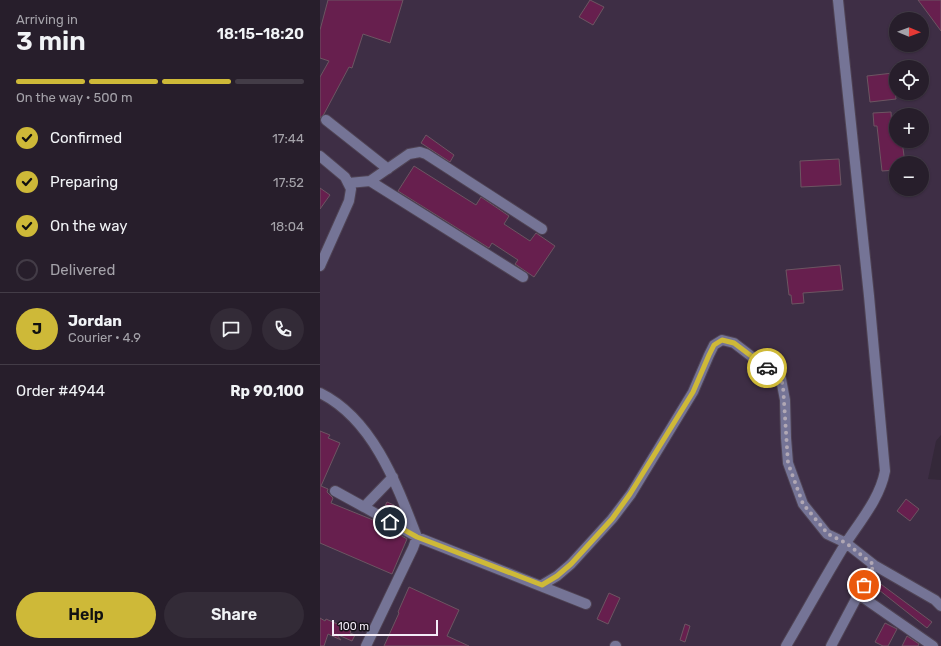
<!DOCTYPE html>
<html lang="en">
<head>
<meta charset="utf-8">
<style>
	body { margin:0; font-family:Rubik,sans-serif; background:#332b37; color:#f1f3f6; height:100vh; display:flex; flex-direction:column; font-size:15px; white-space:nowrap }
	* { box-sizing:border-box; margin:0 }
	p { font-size:13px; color:#a4a2a9 }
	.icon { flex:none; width:22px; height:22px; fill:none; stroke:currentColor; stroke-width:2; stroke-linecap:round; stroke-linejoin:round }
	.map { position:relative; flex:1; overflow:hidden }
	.side { display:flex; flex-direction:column; background:#271e2b; width:320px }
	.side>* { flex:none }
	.needle { width:26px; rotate:91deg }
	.buttons { position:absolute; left:569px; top:12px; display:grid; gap:8px }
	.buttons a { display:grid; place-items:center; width:40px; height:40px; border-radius:50%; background:#271e2b; box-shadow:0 1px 3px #0004,0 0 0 1px #433c47; font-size:20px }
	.scale { position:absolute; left:12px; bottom:10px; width:106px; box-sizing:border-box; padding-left:4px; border:2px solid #f3ebf7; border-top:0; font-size:11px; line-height:14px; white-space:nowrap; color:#f3ebf7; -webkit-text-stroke:3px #18131b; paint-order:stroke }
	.pin { position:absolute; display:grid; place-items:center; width:34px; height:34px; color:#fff; margin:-17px; border:2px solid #fff; border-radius:50%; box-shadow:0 1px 4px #0007 }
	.courier { position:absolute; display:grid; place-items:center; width:40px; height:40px; margin:-20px; border:3px solid #ceb938; border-radius:50%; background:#fff; color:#222; box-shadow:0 1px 5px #0007 }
	.headline em { font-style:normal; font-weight:600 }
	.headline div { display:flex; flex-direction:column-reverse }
	.headline { display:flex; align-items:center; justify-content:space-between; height:68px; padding:0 16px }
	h1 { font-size:26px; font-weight:600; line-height:30px }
	.bar { display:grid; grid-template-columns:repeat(4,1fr); gap:6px 4px; align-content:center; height:48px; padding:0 16px }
	.bar i { height:5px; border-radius:3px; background:#433c47 }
	.bar .selected { background:#ceb938 }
	.bar p { grid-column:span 4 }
	.line { display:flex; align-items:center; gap:10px; padding:0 16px; border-top:1px solid #433c47 }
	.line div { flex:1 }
	.round { display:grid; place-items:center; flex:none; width:42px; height:42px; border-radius:21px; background:#332b37 }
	ol { padding:0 16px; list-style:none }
	li { display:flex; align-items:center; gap:12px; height:44px }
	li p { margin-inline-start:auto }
	li .icon { padding:4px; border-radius:50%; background:#ceb938; color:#111; stroke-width:4 }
	li:last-child { color:#a4a2a9 }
	li i { width:22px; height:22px; border:2px solid #433c47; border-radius:50% }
	.button { display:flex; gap:8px; margin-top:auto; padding:8px 16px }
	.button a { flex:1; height:46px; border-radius:24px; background:#ceb938; color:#111; font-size:16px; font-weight:600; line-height:46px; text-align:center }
	.button a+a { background:#332b37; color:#f1f3f6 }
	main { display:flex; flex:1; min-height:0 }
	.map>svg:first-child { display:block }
</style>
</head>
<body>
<main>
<section class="side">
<div class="headline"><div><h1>3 min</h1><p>Arriving in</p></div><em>18:15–18:20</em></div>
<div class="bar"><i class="selected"></i><i class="selected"></i><i class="selected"></i><i></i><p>On the way · 500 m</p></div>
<ol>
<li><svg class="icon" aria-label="check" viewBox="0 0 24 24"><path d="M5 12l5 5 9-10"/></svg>Confirmed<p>17:44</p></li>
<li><svg class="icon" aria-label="check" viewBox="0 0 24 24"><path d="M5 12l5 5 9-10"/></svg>Preparing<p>17:52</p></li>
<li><svg class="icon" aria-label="check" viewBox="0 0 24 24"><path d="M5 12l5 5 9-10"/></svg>On the way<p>18:04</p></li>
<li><i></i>Delivered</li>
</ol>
<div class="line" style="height:72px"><b class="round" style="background:#ceb938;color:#111">J</b><div><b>Jordan</b><p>Courier · 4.9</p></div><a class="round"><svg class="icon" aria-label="chat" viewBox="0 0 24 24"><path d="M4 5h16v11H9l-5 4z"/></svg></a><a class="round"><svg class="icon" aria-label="phone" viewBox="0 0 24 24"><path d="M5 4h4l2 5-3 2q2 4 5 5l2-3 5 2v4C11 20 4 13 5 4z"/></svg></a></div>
<div class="line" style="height:52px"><div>Order #4944</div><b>Rp 90,100</b></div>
<div class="button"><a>Help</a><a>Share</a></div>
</section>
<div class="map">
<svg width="621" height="646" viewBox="0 0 621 646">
	<rect width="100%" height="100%" fill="#342839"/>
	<path fill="#3e2e45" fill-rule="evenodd" d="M0,0h621v435l-5,6 -8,38 13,1v166h-621zM576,19h26v26h-26zM576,67h26v26h-26zM576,115h26v26h-26zM576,163h26v26h-26z"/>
	<path fill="#671f4e" stroke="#6c5562" d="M8,0h75l-13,43 -27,-9 -11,34 -3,-1 -25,47 -4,4v-41l9,-16 -9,-3v-28z
		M270,0l14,7 -11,18 -14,-8z
		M598,0h23v31l-17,-23z
		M573,73l3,26 -26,3 -3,-26z
		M571,112l1,17h4v12h6l3,22h-9v7l-14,1 -5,-45h-3l-1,-13z
		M106,135l28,20 -4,7 -29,-19z
		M519,159l2,26 -40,2 -1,-26z
		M94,166l62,39 5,-8 28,19 -5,8 26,17 6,-8 19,13 -21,31 -19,-13 3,-4 -26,-17 -3,5 -91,-57z
		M0,188l10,7 -10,14z
		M520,265l3,25 -40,3 1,10 -12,1 -1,-9h-2l-3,-25z
		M0,431l10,4 -2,3 12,5 -19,43 7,3 -1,3 6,6 -2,5 47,19 29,17 -15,35 -72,-31z
		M586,499l13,10 -9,12 -13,-10z
		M67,502l7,3 7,15 -18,-10z
		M554,579l58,43 -5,6 -48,-38 -1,2 -8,-6z
		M89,587l50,23 -12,26 22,10h-85l15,-33 -1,-1z
		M289,593l11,5 -12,26 -11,-5z
		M0,618l5,3 1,-2 25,11 -1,3 5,2 -3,6 -16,-7 5,6 -13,-6 -4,12h-4z
		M565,623l12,6 -9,17h-5l-8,-4z
		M365,624l5,2 -5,16 -5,-2z
		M587,636l12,8 -1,2h-16z"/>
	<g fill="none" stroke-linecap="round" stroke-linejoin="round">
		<defs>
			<path id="minor" d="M6,120l62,49
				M0,156l25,21 6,12 -2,12 -29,65
				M50,181l39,-27 11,-2 6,2 116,75
				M29,183l21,-2 153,96
				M0,393c53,26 77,92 97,144l-4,11 -47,98
				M73,477l-29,30 53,30 169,67
				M15,491l29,16
				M222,585l15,-9 14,-12 41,-45 19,-25 62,-102 16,-37 5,-10 8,-5 12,3 47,36 4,21 1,38 2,25 15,41 24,30 19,9 28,22 61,35 6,6
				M538,594l75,52
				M295,646h1
				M466,646c20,-34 39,-69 60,-103 15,-23 34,-45 39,-72l-16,-175 -31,-296
				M511,646l43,-81"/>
		</defs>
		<use href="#minor" stroke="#4f4354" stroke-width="12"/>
		<use href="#minor" stroke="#757496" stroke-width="10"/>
	</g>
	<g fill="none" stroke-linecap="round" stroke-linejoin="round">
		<path stroke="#b0a7b4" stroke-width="4" stroke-dasharray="0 7.2" d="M447,368l14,11 2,7 5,77 15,41 25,30 18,9 28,22 -10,20"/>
		<path stroke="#ceb938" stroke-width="5" d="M70,522l27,15 125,48 15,-9 14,-12 41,-45 18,-25 63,-102 16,-37 5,-10 8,-5 12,3 33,25"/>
	</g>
</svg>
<div class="buttons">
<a><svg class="needle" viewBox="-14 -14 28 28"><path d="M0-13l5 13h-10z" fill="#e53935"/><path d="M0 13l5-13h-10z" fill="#a4a2a9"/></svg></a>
<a><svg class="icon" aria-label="locate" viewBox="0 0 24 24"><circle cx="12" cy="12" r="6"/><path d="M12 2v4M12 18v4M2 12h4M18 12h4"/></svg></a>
<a>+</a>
<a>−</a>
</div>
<div class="scale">100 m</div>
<div class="pin" style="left:544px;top:585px;background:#ea580c"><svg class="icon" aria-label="bag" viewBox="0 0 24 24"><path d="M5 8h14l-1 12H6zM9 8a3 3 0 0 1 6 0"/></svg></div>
<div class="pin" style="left:70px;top:522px;background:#1f2937"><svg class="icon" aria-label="home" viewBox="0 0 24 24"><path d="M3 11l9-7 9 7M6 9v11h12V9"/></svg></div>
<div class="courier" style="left:447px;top:368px"><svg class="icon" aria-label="car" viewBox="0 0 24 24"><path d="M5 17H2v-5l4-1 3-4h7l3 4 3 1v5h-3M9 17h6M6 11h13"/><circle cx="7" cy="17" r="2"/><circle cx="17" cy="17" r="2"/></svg></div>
</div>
</main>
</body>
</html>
